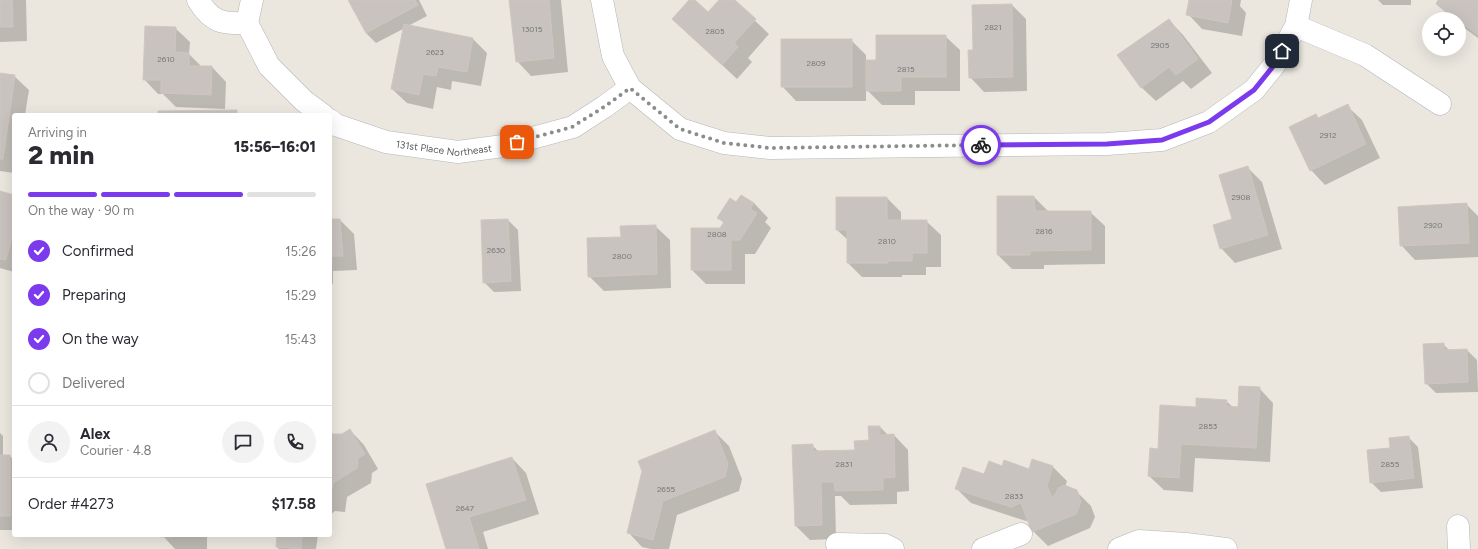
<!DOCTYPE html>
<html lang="en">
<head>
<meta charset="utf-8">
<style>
	body { margin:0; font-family:Figtree,sans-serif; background:#f2f2f3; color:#2b2b33; height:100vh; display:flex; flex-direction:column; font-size:15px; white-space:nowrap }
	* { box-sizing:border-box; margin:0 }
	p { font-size:13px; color:#7c7c81 }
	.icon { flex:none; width:22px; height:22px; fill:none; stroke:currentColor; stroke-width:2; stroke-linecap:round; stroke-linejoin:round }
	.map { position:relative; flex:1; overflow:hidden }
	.side { position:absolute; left:12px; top:113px; width:320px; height:424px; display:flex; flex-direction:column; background:#fff; border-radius:4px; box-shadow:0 4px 16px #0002 }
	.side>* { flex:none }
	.tools { position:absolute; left:1422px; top:12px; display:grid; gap:8px }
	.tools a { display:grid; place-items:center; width:44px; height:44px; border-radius:50%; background:#fff; box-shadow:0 4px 16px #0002; font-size:20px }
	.pin { position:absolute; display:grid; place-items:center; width:34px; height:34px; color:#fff; margin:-17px; border-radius:8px; box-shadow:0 2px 6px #0006 }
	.courier { position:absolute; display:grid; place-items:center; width:40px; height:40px; margin:-20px; border:3px solid #7c3aed; border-radius:50%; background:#fff; color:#222; box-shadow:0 1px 5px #0007 }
	.overview em { font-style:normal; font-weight:800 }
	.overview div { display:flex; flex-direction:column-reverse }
	.overview { display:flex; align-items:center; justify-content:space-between; height:68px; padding:0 16px }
	h1 { font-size:26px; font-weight:800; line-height:30px }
	.bar { display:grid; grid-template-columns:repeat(4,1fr); gap:6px 4px; align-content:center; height:48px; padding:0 16px }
	.bar i { height:5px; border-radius:3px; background:#e1e1e2 }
	.bar .active { background:#7c3aed }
	.bar p { grid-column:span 4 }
	.line { display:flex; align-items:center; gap:10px; padding:0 16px; border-top:1px solid #e1e1e2 }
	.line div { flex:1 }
	.round { display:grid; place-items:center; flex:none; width:42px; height:42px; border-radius:21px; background:#f2f2f3 }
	ol { padding:0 16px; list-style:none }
	li { display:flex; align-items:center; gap:12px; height:44px }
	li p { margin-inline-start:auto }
	li .icon { padding:4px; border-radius:50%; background:#7c3aed; color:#fff; stroke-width:4 }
	li:last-child { color:#7c7c81 }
	li i { width:22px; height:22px; border:2px solid #e1e1e2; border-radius:50% }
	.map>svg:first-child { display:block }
</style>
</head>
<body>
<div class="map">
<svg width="1478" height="549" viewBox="0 0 1478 549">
	<rect width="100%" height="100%" fill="#ebe7df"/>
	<path fill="#0003" d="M0,0h26l1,41 -27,1z
		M349,0h70l8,16 -19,10 65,13 14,14 -6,33 -29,-5 -1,9 -14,-3 -4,22 -26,-6 -15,-14 13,-61 -29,15 -10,-10z
		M510,0h51l7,72 -37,4 -14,-15z
		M690,0h3l15,14 12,-14h13l36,34 -21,24 4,4 -15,17 -64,-60z
		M1190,0h51l-1,6 6,7 -4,23 -40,-7 -14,-15z
		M1378,0h33v5h-28z
		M1440,0h38v38l-19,-14v-5l-8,-1 -14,-14z
		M1012,5l14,14 1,72 -43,1 -14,-15 4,-26z
		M1169,20l14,15 29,38 -21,16 -8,-8 -27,20 -15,-14z
		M175,28l15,14 -1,12 13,13h10l14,15 -1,27 -49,-2 -13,-13h-5l-14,-15z
		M945,36l15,14v41h-45v14h-33l-16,-16v12h-70l-14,-15 69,-46 15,15v6h11z
		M0,74l14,2 15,14 -4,25h-11v58l-14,-2z
		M1347,106l15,14 18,38 -55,27 -14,-15 4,-55 4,4z
		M1247,167l15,15 20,67 -47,14 -14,-15 13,-28z
		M0,192l14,4v76l-14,-4z
		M998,197h36l14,14 42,1 15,14v38l-61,1v4h-32l-14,-14z
		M887,198l14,14v9h25l15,14v32h-15v8h-24v2h-40l-14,-14v-23l-11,-10z
		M737,203h17l14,15 -3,4 6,6 -16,26h-10v30h-39l-14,-14 32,-47 -5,-5z
		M1466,204l12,12v41l-63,3 -14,-15z
		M330,214v6h10l14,14 3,36 -24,1v13h-3z
		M508,220l10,10 3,61 -27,1 -10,-10z
		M655,226l15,14 1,48 -67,3 -15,-15 33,-38z
		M1443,344l7,7 17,-1 10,10 1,32 -42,1 -10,-10z
		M1259,388l14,15 -3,59 -75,-4 -2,34 -29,-2 -15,-14 10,-26 38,-42 29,-7 8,7h5z
		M869,427h11l8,8h6l14,15 1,41 -12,1v12l-47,1 -9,-9h-6l1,43 -26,1 -14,-14 16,-81 7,7 37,-1 14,-10z
		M350,430l14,15 14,24 -6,4 -1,10 -24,14 -2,15 -10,-1 -5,4v-79l12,-1z
		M715,432l14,14 13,33 -3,12 -62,24 -8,34h-18l-9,-2 -14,-15z
		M0,433l3,3v20h7l4,4v70h-14z
		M1408,437l10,10 5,41 -42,4 -10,-10 20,-33z
		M512,458l14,15 13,41 -56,18 5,17h-41l-20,-64z
		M1033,460l20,7 14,14 -2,6 11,4 15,15 4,11 -5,11 -42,18 -15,-15 -4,-11 -3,1 -55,-18 -14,-14 46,-22 27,3z
		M162,535h45v14h-32z
		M278,535h40l-2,14h-37l-2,-2z"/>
	<path fill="#c8c3bf" stroke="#cfc7be" d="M0,0h12l1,27h-13z
		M348,0h67l3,5 -52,28z
		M509,0h40l5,58 -38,4z
		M689,0h6l13,12 11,-12h16l21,19 -22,24 4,4 -16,18 -50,-46z
		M1189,0h43l-4,23 -42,-8z
		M1438,0h40v35l-19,-14v-2h-3l-20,-15z
		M1012,4l1,73 -44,1 -1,-28h5l-1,-45z
		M1169,19l29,40 -22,16 -7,-8 -28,21 -24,-33z
		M404,24l69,14 -6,34 -29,-5 -2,9 -13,-2 -4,21 -28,-6z
		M145,26l31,1 -1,25 14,1v13h23l-1,29 -50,-2v-13h-18z
		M876,35h70v42h-45v14h-35v-31h10z
		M781,39h71v48h-71z
		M0,73l15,2 -12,84h-3z
		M1348,104l18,40 -56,27 -21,-44 27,-13 2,4z
		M237,110v5h-79v-4z
		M1248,166l20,69 -48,14 -7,-24 19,-6 -13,-44z
		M0,191l14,4v34l-8,31 -6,-1z
		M741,195l13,8 -4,6 7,4 -17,27h-9v30h-40v-42h29l4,-6 -7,-4 13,-20 6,4z
		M997,196h37l1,15h56v39l-61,1v4h-33z
		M836,197h51v23h40v33h-15v8h-24v2h-41v-33h-11z
		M1467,203l2,40 -69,3 -2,-39z
		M330,219h10l3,37h-13z
		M508,219l3,62 -28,2 -2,-63z
		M656,225l1,49 -69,3 -1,-39 34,-1 -1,-11z
		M1444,343v7l23,-1 1,33 -43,2 -2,-40z
		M1239,386l21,1 -4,61 -75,-4 -2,34 -31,-2 2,-28 8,1 2,-44 36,2v-9l31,2 -1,6 12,1z
		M868,426h12v9l14,-1 1,43 -12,1v12l-48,1 -1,-9h-13l1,43 -27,1 -3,-81 21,-1v7l42,-1 -1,-9 15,-1z
		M350,429l15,25 -7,4 -1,10 -24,15 -3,15v-64h12z
		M715,430l13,34 -3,13 -62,24 -10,39 -26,-7 15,-62 -4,-10z
		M1409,436l5,42 -44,5 -3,-33 23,-2 -1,-10z
		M0,455h10v61h-10z
		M512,457l14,43 -57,17 10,32h-33l-20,-65z
		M1032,459l21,7 -6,20 5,11 3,-2 3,-7 6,-3 13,5 4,12 -5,12 -44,18 -11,-29 -10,4 -56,-18 8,-22 21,7 5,-13 13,5 2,-6 25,9z
		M161,535h32v1l-32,1z
		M277,535h25l-1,14 -25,-2z"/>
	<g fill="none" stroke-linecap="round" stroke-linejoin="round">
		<defs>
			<g id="minor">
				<path d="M198,0c14,23 25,24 49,23"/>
				<path d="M252,0l-5,23 22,43 35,35 19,14"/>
				<path d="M602,0l11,56 17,32 50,41 44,14 46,5 337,-4 55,-4 47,-18 45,-32 21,-26 21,-38 5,-26"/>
				<path d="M1296,26l69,29 75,49"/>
				<path id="s1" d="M330,120l6,5 50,17 72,10 45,-6 70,-19 31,-20 26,-19"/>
				<path d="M1458,526l1,23"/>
				<path d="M837,544l48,1 8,4"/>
				<path d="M983,549l38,-15"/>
				<path d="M1119,549l20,-8 47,3 40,5"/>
			</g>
		</defs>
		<use href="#minor" stroke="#b2b6ba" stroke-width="23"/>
		<use href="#minor" stroke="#fff" stroke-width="22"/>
	</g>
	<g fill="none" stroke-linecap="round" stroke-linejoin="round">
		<path stroke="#8b8d8c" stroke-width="4" stroke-dasharray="0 7.2" d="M517,142l55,-15 32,-20 26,-19 50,41 44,14 46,5 211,-3"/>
		<path stroke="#7c3aed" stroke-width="5" d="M981,145l126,-1 55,-4 47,-18 45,-32 21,-26 7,-13"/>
	</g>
	<g text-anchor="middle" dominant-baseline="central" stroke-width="3" stroke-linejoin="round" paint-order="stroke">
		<g font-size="8" fill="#747678">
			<text x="993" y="27">2821</text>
			<text x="532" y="29">13015</text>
			<text x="715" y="31">2805</text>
			<text x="1160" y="45">2905</text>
			<text x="435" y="52">2623</text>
			<text x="166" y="59">2610</text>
			<text x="816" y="63">2809</text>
			<text x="906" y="69">2815</text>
			<text x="1328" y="135">2912</text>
			<text x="1241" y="197">2908</text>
			<text x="1433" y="225">2920</text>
			<text x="1044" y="231">2816</text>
			<text x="717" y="234">2808</text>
			<text x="887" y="241">2810</text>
			<text x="496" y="250">2630</text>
			<text x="622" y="256">2800</text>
			<text x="1208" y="426">2853</text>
			<text x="844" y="464">2831</text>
			<text x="1390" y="464">2855</text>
			<text x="666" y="489">2655</text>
			<text x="1014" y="496">2833</text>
			<text x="465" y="508">2647</text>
		</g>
		<g font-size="10" fill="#585c60" stroke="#fff">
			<text stroke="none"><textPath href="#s1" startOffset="119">131st Place Northeast</textPath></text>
		</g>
	</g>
</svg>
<div class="tools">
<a><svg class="icon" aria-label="locate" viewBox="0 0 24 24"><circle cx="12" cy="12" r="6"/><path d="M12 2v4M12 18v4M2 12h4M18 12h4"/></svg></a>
</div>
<div class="pin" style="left:517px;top:142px;background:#ea580c"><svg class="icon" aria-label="bag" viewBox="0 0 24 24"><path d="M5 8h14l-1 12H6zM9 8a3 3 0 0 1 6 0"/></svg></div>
<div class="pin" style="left:1282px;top:51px;background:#1f2937"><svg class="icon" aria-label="home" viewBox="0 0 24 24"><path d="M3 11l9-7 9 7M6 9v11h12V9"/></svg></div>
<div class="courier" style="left:981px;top:145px"><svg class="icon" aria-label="bike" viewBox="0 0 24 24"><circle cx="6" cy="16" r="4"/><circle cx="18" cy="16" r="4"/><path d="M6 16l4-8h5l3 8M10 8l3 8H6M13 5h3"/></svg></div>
<section class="side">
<div class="overview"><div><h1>2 min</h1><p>Arriving in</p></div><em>15:56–16:01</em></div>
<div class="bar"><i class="active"></i><i class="active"></i><i class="active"></i><i></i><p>On the way · 90 m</p></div>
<ol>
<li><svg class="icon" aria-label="check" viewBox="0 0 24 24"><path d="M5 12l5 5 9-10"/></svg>Confirmed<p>15:26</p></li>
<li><svg class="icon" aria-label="check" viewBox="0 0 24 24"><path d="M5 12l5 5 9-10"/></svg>Preparing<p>15:29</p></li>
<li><svg class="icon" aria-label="check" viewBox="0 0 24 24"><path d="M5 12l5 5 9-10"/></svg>On the way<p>15:43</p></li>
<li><i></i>Delivered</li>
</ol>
<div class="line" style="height:72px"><a class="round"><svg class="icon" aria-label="person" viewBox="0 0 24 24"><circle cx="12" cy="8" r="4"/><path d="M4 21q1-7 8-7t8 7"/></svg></a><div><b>Alex</b><p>Courier · 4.8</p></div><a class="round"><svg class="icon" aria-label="chat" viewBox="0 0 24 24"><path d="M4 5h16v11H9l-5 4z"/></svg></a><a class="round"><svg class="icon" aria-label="phone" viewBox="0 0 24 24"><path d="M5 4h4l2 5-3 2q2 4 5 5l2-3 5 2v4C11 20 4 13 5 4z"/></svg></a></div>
<div class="line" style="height:52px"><div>Order #4273</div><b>$17.58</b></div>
</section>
</div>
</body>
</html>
